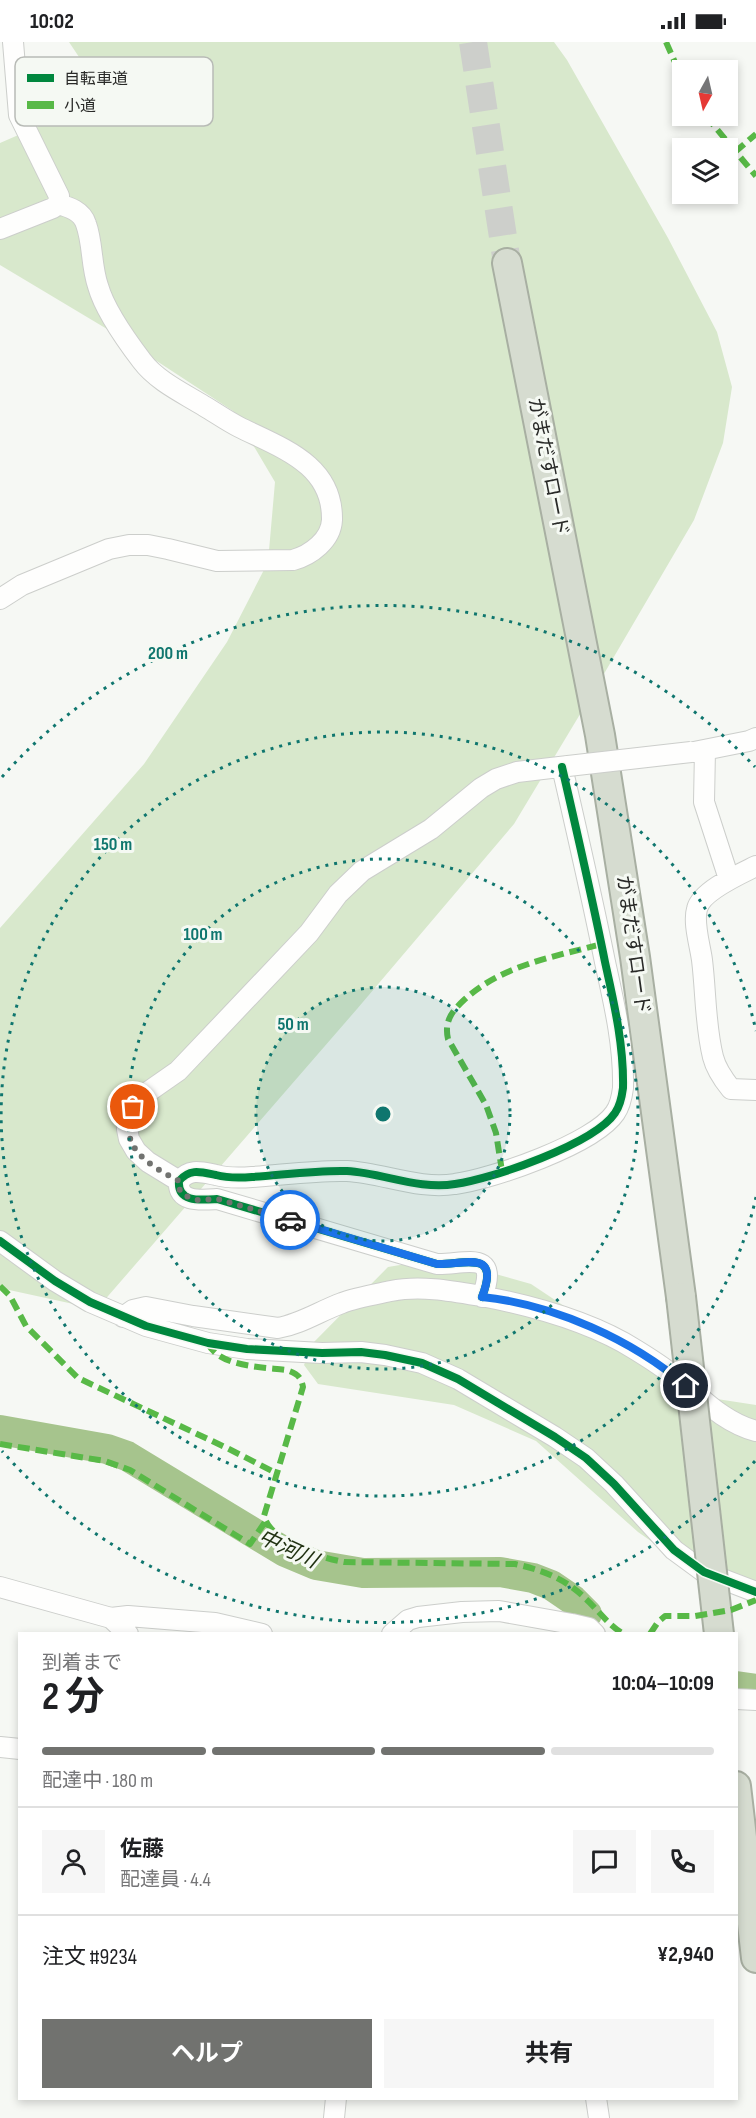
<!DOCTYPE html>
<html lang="ja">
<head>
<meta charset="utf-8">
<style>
	body { margin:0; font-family:"Sofia Sans Condensed","Noto Sans JP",sans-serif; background:#f6f6f6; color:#202124; height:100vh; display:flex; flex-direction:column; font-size:22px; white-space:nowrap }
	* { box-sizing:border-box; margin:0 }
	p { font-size:20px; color:#757577 }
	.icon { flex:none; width:33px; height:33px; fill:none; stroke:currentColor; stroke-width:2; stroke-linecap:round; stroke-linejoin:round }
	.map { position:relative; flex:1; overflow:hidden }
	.details { position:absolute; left:18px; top:1590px; width:720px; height:468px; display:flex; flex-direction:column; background:#fff; border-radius:0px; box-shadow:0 3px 9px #0003 }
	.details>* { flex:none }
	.needle { width:39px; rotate:188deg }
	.controls { position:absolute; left:672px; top:18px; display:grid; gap:12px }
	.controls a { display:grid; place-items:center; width:66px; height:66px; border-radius:0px; background:#fff; box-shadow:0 3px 9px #0003; font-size:30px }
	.pin { position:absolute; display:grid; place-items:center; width:51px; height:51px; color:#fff; margin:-26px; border:3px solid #fff; border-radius:50%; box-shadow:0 2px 6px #0007 }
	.courier { position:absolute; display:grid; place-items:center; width:60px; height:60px; margin:-30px; border:4px solid #1a73e8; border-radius:50%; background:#fff; color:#222; box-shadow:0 2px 8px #0007 }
	.headline em { font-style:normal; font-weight:700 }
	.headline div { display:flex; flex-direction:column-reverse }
	.headline { display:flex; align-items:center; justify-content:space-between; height:102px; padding:0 24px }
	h1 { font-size:39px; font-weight:700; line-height:45px }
	.bar { display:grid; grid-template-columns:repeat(4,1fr); gap:9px 6px; align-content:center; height:72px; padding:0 24px }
	.bar i { height:8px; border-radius:4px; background:#e0e0e0 }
	.bar .current { background:#71726f }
	.bar p { grid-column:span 4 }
	.line { display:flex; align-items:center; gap:15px; padding:0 24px; border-top:2px solid #e0e0e0 }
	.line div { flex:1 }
	.round { display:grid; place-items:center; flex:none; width:63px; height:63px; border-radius:0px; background:#f6f6f6 }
	.action { display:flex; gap:12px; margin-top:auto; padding:12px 24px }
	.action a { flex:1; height:69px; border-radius:0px; background:#71726f; color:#fff; font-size:24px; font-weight:700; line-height:69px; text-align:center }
	.action a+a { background:#f6f6f6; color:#202124 }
	.status { display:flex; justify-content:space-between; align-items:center; height:42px; padding:0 30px; background:#fff; direction:ltr }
	.status svg { height:16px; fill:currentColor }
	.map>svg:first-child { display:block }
</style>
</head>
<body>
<div class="status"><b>10:02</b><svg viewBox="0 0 49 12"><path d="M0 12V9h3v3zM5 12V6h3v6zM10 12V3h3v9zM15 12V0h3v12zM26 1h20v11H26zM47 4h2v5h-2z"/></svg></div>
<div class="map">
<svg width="756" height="2076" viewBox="0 0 756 2076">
	<rect width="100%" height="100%" fill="#f6f8f4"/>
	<path fill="#d8e8cc" d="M69,0h485l13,18 101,178 49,94 15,55 -9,56 -29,77 -103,176 -77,128 -157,185 -255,294 -24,2 -78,-17v-360l144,-164 83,-122 41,-80 7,-80 -42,-71 -116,-76 -117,-70v-122l39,-17 45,-28 -1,-35z
		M424,1219l57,9 50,14 90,60 96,55 39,6v185l-55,-14 -63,-44 -102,-91 -82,-36 -136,-21 -14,-19 9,-22 75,-76z"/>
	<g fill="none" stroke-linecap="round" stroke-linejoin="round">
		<path stroke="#a6c48d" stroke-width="30" d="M0,1388l107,19 20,7 158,96 31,13 47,8 137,-1 33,6 18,7 22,15 14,14
			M736,1644l20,3"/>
		<path stroke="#cdcfcb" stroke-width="28" stroke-dasharray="28 14" stroke-linecap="butt" d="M473,0l34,221"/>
		<defs>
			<path id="minor" d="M0,187l53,-21 5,-4 1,-8 -40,-81 -6,-73
				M0,557l22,-14 87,-36 20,-4h19l20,4 49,12 76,-1c18,-5 38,-20 39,-40 1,-56 -51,-72 -93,-93 -12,-6 -23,-14 -35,-21 -21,-13 -47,-25 -62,-45 -16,-21 -37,-50 -44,-75 -7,-20 -5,-43 -12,-62 -4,-13 -17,-17 -28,-20
				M705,708l-1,52 25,77
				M694,710l55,-11 7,-3
				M756,824c-16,8 -55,25 -59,43 -4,14 3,36 5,51 4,32 3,65 11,97 3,12 10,22 18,32l25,1
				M179,1139l-31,-19 -12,-11 -7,-12 -2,-10 6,-22 12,-13 33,-23 131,-138 29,-39 24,-23 69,-42 50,-41 15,-9 21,-7 51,-6
				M0,1199l55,40 35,21 56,24 62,17 39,6 75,4 39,-1 24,3 37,8 36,16 97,58 31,21 28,26 60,66 30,22 52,20
				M482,1255c19,-49 -19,-32 -45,-33l-220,-65c-16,1 -40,4 -38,-18 11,-13 22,-9 37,-6 11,3 24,3 36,2 30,-2 65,-7 95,-6 36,2 72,19 108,13 37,-5 139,-40 160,-71 5,-7 7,-17 8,-25 1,-43 -9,-85 -18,-126 -13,-65 -28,-130 -43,-195
				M123,1275l10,-7 13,-3 47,9 85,12c23,-4 42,-17 64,-25 12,-5 35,-9 49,-12 29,-6 61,0 90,5 53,10 109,25 155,54 13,8 26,16 38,26 26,20 48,46 82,55
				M0,1545l111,31 17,16
				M111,1576l17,-2 87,7 47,11
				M392,1592l16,-14 10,-3 44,-5 37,-1 73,13 17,4 6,6
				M736,1657l20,1
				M0,1705l20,2
				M596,2056l3,20
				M334,2076l2,-20"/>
			<path id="highway" d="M507,221l93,472 35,222 46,340
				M736,1744l20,172"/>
		</defs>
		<use href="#minor" stroke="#cccecb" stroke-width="22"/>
		<use href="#highway" stroke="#a8afa2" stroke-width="32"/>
		<use href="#minor" stroke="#fefefd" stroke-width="20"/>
		<use href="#highway" stroke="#d6dcd0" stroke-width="28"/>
		<defs>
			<path id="minor-bridge" d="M568,724l123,-14"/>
			<path id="highway-bridge" d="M681,1255l38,337"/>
		</defs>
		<use href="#minor-bridge" stroke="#cccecb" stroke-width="22" stroke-linecap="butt"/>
		<use href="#highway-bridge" stroke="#a8afa2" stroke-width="32" stroke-linecap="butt"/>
		<use href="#minor-bridge" stroke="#fefefd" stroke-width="20"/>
		<use href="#highway-bridge" stroke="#d6dcd0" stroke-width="28"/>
		<path stroke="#58b947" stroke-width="6" stroke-dasharray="12 6" stroke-linecap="butt" d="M666,0l16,36
			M706,74l50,60
			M735,110l21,-18
			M502,1129l-6,-38 -10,-28 -38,-66c-4,-18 4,-28 17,-40 38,-34 88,-42 137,-55
			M0,1244l10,10 16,30 52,52 149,70 49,25
			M208,1301c10,24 55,24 78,27 10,3 15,6 17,17l-39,129c7,26 57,42 80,46l171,2c27,6 51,15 71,35 12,11 23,27 38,35
			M0,1402l105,17 25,9 120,74 15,-22
			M650,1592l8,-12 7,-6h30l36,-6 25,-10"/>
		<defs>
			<path id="cycleway" d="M0,1199l55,40 35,21 56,24 62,17 39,6 75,4 39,-1 24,3 37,8 36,16 97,58 31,21 28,26 60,66 30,22 52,20
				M482,1255c19,-49 -19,-32 -45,-33l-220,-65c-16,1 -40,4 -38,-18 11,-13 22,-9 37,-6 11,3 24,3 36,2 30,-2 65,-7 95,-6 36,2 72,19 108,13 37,-5 139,-40 160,-71 5,-7 7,-17 8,-25 1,-43 -9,-85 -18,-126 -13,-65 -28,-130 -43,-195"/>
		</defs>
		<use href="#cycleway" stroke="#f5f9f3" stroke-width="11"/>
		<use href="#cycleway" stroke="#00873e" stroke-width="8"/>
	</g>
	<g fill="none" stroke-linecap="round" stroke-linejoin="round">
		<path stroke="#71726f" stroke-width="6" stroke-dasharray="0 10.8" d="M133,1065c-16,40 14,57 46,74l-1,6 5,8 15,5 19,-1 73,21"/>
		<path stroke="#1a73e8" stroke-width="8" d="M290,1178l147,44c27,1 64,-16 45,33 71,7 151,43 204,89"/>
	</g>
	<circle cx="383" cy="1072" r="127" fill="#0f766e" fill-opacity=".12"/>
	<g fill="none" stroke="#0f766e" stroke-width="3" stroke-dasharray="3 6">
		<circle cx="383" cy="1072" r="127"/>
		<circle cx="383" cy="1072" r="255"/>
		<path d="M756 1155A382 382 0 1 1 756 989"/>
		<path d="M755 1419A509 509 0 0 1 2 1409M2 735A509 509 0 0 1 755 725"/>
	</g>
	<g text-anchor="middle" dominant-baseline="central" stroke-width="6" stroke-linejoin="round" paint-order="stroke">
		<g font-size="20" fill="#292a28" stroke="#f5f9f3">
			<text transform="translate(548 425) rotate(79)">がまだすロード</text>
			<text transform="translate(633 903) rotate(82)">がまだすロード</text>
		</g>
		<g font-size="21" font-style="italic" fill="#213212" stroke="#f5f9f3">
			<text transform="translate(288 1507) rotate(25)">中河川</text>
		</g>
	</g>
	<rect x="15" y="15" width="198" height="69" rx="9" fill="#f5f9f3" stroke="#b8bbb6" stroke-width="1.5"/>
	<rect x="27" y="32" width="27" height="8" fill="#00873e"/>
	<rect x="27" y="59" width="27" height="8" fill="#58b947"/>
	<g font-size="16" fill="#292a28">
		<text x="64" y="42">自転車道</text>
		<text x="64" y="69">小道</text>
	</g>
	<circle cx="383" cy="1072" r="9" fill="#0f766e" stroke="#f5f9f3" stroke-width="3"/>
	<g font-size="18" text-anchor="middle" font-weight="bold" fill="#0f766e" stroke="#f5f9f3" stroke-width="6" stroke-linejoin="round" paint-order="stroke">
		<text x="168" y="617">200 m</text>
		<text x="113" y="808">150 m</text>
		<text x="203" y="898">100 m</text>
		<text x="293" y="988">50 m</text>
	</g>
</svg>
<div class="controls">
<a><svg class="needle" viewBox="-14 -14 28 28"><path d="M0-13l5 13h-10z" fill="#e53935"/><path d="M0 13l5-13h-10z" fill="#757577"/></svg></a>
<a><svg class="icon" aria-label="layers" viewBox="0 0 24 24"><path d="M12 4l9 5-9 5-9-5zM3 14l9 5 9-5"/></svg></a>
</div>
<div class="pin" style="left:133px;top:1065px;background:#ea580c"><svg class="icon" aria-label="bag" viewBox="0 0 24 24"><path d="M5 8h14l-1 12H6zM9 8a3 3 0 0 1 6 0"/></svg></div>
<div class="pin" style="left:686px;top:1344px;background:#1f2937"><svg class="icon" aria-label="home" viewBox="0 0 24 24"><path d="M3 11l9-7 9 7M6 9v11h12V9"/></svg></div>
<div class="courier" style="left:290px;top:1178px"><svg class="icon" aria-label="car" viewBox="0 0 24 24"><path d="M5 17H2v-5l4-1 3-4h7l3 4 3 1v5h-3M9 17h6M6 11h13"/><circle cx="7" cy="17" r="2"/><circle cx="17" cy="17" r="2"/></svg></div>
<section class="details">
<div class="headline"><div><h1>2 分</h1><p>到着まで</p></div><em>10:04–10:09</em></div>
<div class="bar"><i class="current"></i><i class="current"></i><i class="current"></i><i></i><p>配達中 · 180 m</p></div>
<div class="line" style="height:108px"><a class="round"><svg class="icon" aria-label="person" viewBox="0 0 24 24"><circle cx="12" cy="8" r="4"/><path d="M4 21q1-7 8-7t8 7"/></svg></a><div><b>佐藤</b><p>配達員 · 4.4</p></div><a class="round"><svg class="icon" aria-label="chat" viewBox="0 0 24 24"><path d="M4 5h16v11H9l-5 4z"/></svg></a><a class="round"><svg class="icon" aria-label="phone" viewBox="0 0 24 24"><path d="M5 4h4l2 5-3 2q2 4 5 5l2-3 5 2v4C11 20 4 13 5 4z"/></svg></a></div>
<div class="line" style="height:78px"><div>注文 #9234</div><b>¥2,940</b></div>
<div class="action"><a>ヘルプ</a><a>共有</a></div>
</section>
</div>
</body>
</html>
